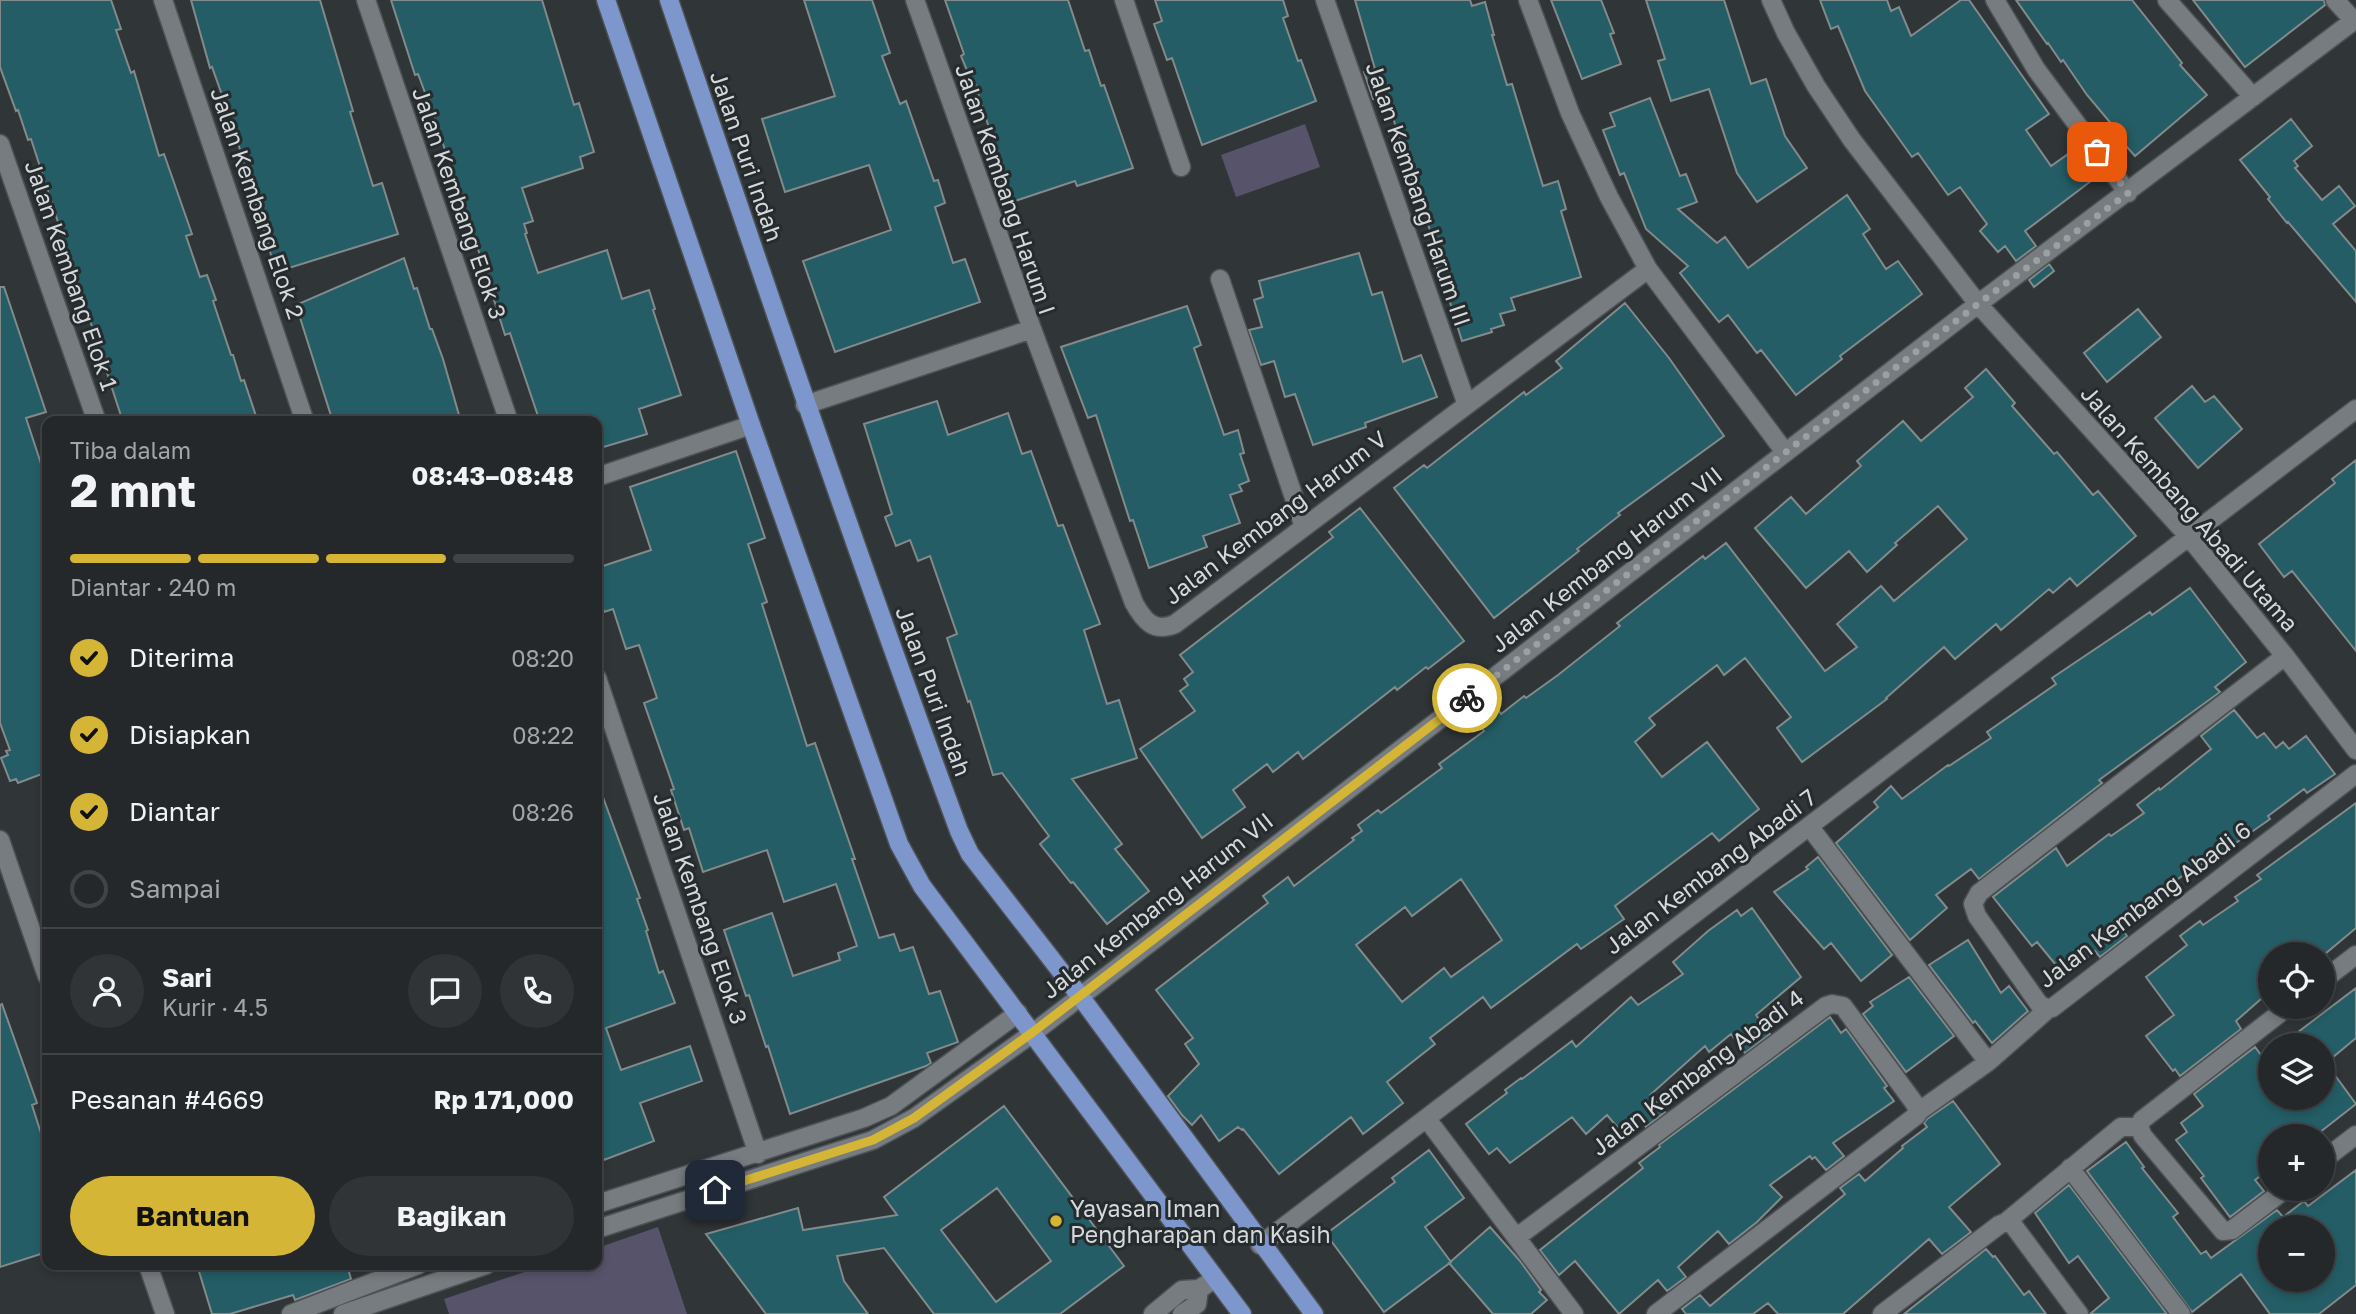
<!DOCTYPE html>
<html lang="id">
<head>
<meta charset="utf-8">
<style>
	body { margin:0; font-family:"Golos Text",sans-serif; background:#303436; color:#f1f3f6; height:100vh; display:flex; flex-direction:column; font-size:26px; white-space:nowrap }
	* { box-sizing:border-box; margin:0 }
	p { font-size:23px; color:#a3a6a8 }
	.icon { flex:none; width:38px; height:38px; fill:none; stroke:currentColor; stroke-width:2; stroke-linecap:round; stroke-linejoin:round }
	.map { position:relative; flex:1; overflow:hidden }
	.sheet { position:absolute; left:42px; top:416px; width:560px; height:854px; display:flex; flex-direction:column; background:#24282a; border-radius:14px; box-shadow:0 4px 10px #0003,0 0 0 2px #414447 }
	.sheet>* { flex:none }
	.controls { position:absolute; left:2258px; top:942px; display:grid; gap:14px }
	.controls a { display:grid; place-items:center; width:77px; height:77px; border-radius:50%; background:#24282a; box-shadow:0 4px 10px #0003,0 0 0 2px #414447; font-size:35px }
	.pin { position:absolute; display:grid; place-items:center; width:60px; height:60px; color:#fff; margin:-30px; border-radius:14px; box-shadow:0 4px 10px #0006 }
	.courier { position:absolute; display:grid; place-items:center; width:70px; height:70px; margin:-35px; border:5px solid #d4b535; border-radius:50%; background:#fff; color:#222; box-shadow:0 2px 9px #0007 }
	.head em { font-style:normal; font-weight:700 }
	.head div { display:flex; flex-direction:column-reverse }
	.head { display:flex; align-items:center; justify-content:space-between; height:119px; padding:0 28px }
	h1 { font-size:46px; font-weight:700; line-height:52px }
	.bar { display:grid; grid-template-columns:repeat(4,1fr); gap:10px 7px; align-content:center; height:84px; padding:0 28px }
	.bar i { height:9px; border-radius:5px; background:#414447 }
	.bar .on { background:#d4b535 }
	.bar p { grid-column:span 4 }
	.line { display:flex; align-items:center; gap:18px; padding:0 28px; border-top:2px solid #414447 }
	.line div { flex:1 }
	.round { display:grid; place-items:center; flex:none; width:74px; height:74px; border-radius:37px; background:#303436 }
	ol { padding:0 28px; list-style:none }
	li { display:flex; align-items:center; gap:21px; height:77px }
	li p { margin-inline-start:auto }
	li .icon { padding:7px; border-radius:50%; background:#d4b535; color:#111; stroke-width:4 }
	li:last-child { color:#a3a6a8 }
	li i { width:38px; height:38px; border:4px solid #414447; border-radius:50% }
	.primary-button { display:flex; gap:14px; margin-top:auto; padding:14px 28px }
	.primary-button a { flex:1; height:80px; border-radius:42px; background:#d4b535; color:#111; font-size:28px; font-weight:700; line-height:80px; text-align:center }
	.primary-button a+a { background:#303436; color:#f1f3f6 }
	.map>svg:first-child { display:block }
</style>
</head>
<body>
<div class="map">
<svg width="2356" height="1314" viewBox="0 0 2356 1314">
	<rect width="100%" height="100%" fill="#303538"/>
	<path fill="#57536b" d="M1305,124l15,43 -84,30 -15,-42z
		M658,1227l29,87h-238l-5,-15 101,-34h52v-17z"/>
	<path fill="#245d65" stroke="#828a8b" stroke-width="2" fill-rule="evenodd" d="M0,0h111l10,29 -5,1 15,43 3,-2 25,85 5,-2 28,80 -6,2 14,41 7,-2 9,25 -3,1 18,54h2l8,26 3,-1 14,42h-135l-92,-283 -3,1 -10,-30 -2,1 -16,-44z
		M191,0h129l33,111 -3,1 23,74 9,-3 16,51 -122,38 -43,-146 -21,-59 -2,1z
		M391,0h151l32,105 5,-2 15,49 -14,5 3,11 -61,20 11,33 -9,3 3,9 -2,1 13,39 69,-23 15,49 27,-9 6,19 -2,1 28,85 -42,14 8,25 -50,15v-27h-57l-30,-89 -5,2 -27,-86 -29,-77 3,-1 -19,-57 -15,-40 -3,1z
		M804,0h68l18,53 -8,3 18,48 6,-3 28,80 4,-1 7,23 -10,4 18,56 12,-4 15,43 -145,50 -32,-91 88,-31 -22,-65 -84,27 -23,-73 73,-23z
		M945,0h123l17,51 4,-1 12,36 3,-1 29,83 -56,18 -2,-5 -66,22 -16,-49 4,-1 -22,-69 -2,1 -12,-29 3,-2z
		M1155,0h128l5,16 -5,2 15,43 3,-1 15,41 -114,44 -30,-87 -5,2 -13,-36 8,-3z
		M1355,0h115l2,6 13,-4 9,33h-2l15,50 5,-1 31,102 15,-5 8,28 -5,2 20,66 -70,21 4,12 -15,4 4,11 -13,4 1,3 -30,9 -20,-64 -2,1 -10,-33 4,-1 -13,-43 -2,1 -33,-107 -13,4 -9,-27 11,-3z
		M1551,0h50l13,33 -4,1 11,30 -39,15z
		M1646,0h78l27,84 15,-5 19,57 22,32 -50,34 -20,-29 -28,-84 -38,12 -13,-40 7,-2z
		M1820,0h67l4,11 8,-4 12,29 50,-36h8l80,114 -23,16 25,36 20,-14 20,29 -66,50 11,15 -20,15 -11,-15 -7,6 -18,-21 7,-7 -27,-37 -12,8 -30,-42 -6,4 -47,-66 -27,-65 -7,3z
		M2016,0h116l50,63 -2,2 27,30 -72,61 -24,-27 3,-2 -27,-32 -24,-35 -2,2 -13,-19 -1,1z
		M2193,0h131l1,5 -80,62z
		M1650,98l30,78 6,-2 11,28 -19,7 39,34 8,-6 23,31 99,-73 23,34 -7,5 23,35 12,-8 24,33 -82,62 2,3 -46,36 -35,-45 -4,3 -29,-38 -9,7 -39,-49 8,-7 -42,-37 -22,-56 -4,2 -17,-45 12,-4 -5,-13z
		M2291,119l21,27 -18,15 4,5 -3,2 27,32 17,-14 16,20 -22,18 23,27v51l-68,-80 -1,1 -19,-24 2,-2 -30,-37z
		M1359,253l13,42 10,-3 21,70 18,-7 16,42 -72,26 1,4 -53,18 -18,-51 -10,3 -11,-36 -13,4 -12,-35 13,-3 -8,-27 9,-3 -4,-16z
		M404,258l10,31 3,-1 13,41h2l11,30 18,63h-128l-37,-117z
		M2049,264l5,7 -20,16 -5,-7z
		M0,287h4l42,125 -20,6 21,64v290l-29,11 -2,-4 -6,2 -9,-23 7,-3 -2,-4 4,-1 -10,-27z
		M1625,303l44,55 55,78 -106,77 2,2 -43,34 2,2 -85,67 -100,-130 30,-23 3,3 97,-76 2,3 36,-27 -6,-7z
		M1187,306l14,39 -7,3 30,87 14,-5 6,23 -4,1 9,27 -10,4 3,6 -12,4 10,28 -37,13 4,11 -58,21 -16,-48 -3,1 -34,-106 -8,3 -27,-71z
		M2138,309l23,28 -54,45 -23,-29z
		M1986,369l29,34 -3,3 42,48 3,-2 36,43 5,-4 38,45 -59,50 -7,-8 -17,15 -4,-4 -48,41 -5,-6 -41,35 -11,-12 -58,51 1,1 -85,63 -25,-34 14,-11 -46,-59 -21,17 -7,-10 -68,53 6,7 -20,17 27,35 45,-35 52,67 -40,32 -7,-8 -97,73 9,13 -43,30 -4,-5 -86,64 -8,-11 -53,41 5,6 -48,38 16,21 -40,31 -12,-17 -72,57 -36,-45 -1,1 -4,-3 -19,14 -18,-26 -9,10 -10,-10 -14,-19 31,-32 -14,-20 8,-6 -37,-48 112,-87 -5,-7 25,-19 6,9 60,-46 -2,-2 10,-7 -4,-6 20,-15 3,3 61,-45 -3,-4 45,-33 -6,-8 19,-15 4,6 23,-18 2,2 32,-23 62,-49 -3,-3 86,-67 2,3 21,-16 99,128 32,-24 -20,-23 44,-38 13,15 73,-62 -29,-33 -43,37 2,2 -30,27 -18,-21 -43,37 -51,-60 36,-31 15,17 55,-48 -4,-5 46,-40 18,20 52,-44 -8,-9zM1461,879l41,61 -51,37 -7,-9 -42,34 -46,-57 49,-38 7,9z
		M2192,386l13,16 9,-6 28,33 -44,39 -43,-50z
		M937,401l11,34 60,-22 14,41 9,-3 27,75 5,-1 37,99 -16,6 23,74 12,-4 18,58 -65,21 50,65 -7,5 34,42 -42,33 -34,-42 -2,1 -31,-39 9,-8 -47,-63 -9,2 -23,-74 -2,1 -21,-64 10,-4 -27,-78 -12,5 -8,-21 -14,6 -11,-29 7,-3 -28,-90z
		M736,451l29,87 -17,6 19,58 -5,2 45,142 8,-3 40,116h-3l27,79 15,-4 6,17 13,-4 16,47 11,-3 18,51 -31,11 4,10 -5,3 -136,48 -22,-68 -2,1 -17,-52 -3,1 -22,-66 48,-17 21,63 47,-16 -2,-7 19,-7 -21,-62 -52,18 -17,-52 -64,22 -14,-44 -5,2 -13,-40 3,-1 -30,-86 13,-5 -18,-53 -13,4 -13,-40 -9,3 -7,-22v-22l54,-18 -21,-63z
		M2356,460v191l-64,-80 -8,6 -25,-33 76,-61 -3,-4z
		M1360,508l104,133 -36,28 -2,-2 -29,23 -2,-3 -92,72 -5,-7 -25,20 -6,-8 -34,26 12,17 -43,31 -62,-89 55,-38 -15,-20 8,-6 -4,-6 9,-7 -13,-17 153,-118 -4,-5z
		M2190,588l56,74 -31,25 5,5 -121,88 3,3 -123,96 -8,-10 -35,26 11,13 -37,32 -74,-97 42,-36 -4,-5 17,-16 11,13 46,-34 1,1 42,-28 -4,-6 69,-48 -4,-6 67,-45 31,-21 2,3z
		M2234,710l23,28 7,-5 12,15 7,-6 6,7 17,-13 29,38 -28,19 -3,-4 -36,27 2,3 -7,5 -56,39 -1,-2 -20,15 -1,-2 -32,23 2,4 -35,25 7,10 -27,21 -5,-6 -30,25 -28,-34 -5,4 -39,-49 63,-49 11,18 42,-32 2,2 33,-23 -7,-8 22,-17 1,2 51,-41 -10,-13z
		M600,789l40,109 -3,1 11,31 -2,1 13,42 4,-2 12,32 -69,25 15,42 69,-24 12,35 -62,22 14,38 -50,19 -7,-19v-351z
		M2356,803v125l-31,26h-55v37l-34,30 5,8 -61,47 -5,-7 -2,2 -27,-35 28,-21 -28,-38 41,-32 -7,-9 20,-15 3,4 35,-24 -3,-4 26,-18 -4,-4z
		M1818,857l74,98 -31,26 -30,-38 -7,6 -50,-57 34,-23 -2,-2z
		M1752,908l49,69 -45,38 14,19 -25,19 -14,-19 -22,18 -4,-6 -55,49 15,17 -19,15 -9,-13 -18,15 -12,-14 -21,19 -14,-17 -62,46 -13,-15 -8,6 -23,-30 41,-31 -2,-3 16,-12 1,1 50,-38 4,6 55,-50 7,8 45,-31 -10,-12 35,-31 29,-21 4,6z
		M1968,940l33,53 8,-7 19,25 -36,32 -17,-22 -2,2 -44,-58z
		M1909,977l45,59 -48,36 -43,-58 10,-8 -3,-4z
		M2356,988v50l-30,25 30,41 -41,32h-45v33l-15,11 9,11 -34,26 -29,-39 3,-2 -28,-36 11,-8 -6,-9 22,-17 -9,-12 61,-47 15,20v30h52v-52h-41z
		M2,1004l35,99 -5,2 15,47v100l-47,15v-262z
		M1830,1017l11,16 5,-4 41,57 -3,2 10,13 -61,42 11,13 -18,14 -11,-13 -3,2 -2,-3 -40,29 12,12 -25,25 -28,22 -11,-13 -40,36 8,10 -19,14 -9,-11 -39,34 -44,-53 -16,14 -19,-25 103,-82 -4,-5 21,-16 -1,-2z
		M1953,1101l47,63 -51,43 22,25 -29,22 -13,-15 -86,75h-65l-10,-11 -15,11h-67l-4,-5 18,-14 10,11 135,-112 -5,-6 19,-14 6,7 38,-33 -1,-2 25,-19 -3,-4 3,-4z
		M1004,1106l120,160 -64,48h-126l-50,-66 -47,8 7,25 24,33h-102l-60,-80 92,-26 5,22 94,-15 -13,-18zM997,1188l54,73 -55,41 -55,-72z
		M2126,1142l18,25 -2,1 36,45 -5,4 28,37 5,-3 5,7 66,-48 6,7 21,-16 4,5 48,-36v115l-37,29h-49l-29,-40 -49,38 -105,-141zM2270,1227h52v52h-52z
		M1429,1150l35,48 -39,29 26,35 -67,50 -58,-78 69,-52 -3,-4z
		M2069,1185l98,129h-77l19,-16 -31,-42 -9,7 -34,-50z
		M1490,1227l30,34 21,29 -2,2 8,8 -16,14h-38l-44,-51z
		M1986,1249l7,8 2,-1 29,39 5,-4 17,23h-142z
		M197,1265h150l4,14 -56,21 -2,-5 -63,19h-18z"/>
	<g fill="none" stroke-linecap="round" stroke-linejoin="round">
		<defs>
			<path id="minor" d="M163,0l142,422
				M366,0l143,422
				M1124,0l57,167
				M1325,0l142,405
				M1528,0l42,113 39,84 39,72 137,183
				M1771,0l15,33 30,53 36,54 126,164 211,233 96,119 71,94
				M1995,0l41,69 92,124
				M2167,0l86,97
				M2335,0l19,21
				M0,144l97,278
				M1220,279l84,248
				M1032,329l102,274c10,18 20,30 41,21l473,-355
				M805,405l227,-76 -117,-329
				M597,477l154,-52
				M2285,656l-306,237 -6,11 4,12 62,88 9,5 4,-1 304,-234
				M597,678l161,476
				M1809,826l179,236
				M0,840l47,136
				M2322,981l34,-26
				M1918,1112l70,-50 60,-53
				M1427,1119l147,195
				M2322,1161l34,-26
				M2070,1168l111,146
				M2287,1188l-55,42 -9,1 -80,-95 -4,-9 3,-7 147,-114
				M597,1204l267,-86 27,-12 127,-93
				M2006,1222l115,-95h18
				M597,1229l276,-89 41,-22 119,-85 945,-729 378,-285
				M1517,1237l309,-231 6,-2 11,2 72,98 3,8 -1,3 -261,199
				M1260,1245l1096,-836
				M148,1265l17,49
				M291,1314l127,-49
				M343,1314l143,-49
				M1153,1314l29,-24 17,-1
				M1182,1314l15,-10 2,-15 8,-5
				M1882,1314l117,-89 7,-3 7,3 66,89"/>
			<path id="major" d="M606,0l145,425 148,419 23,42 320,428
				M669,0c94,278 188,555 290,831l11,23 110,142 234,318"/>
		</defs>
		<use href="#minor" stroke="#4d5154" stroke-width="21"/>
		<use href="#major" stroke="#4d5154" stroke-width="21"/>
		<use href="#minor" stroke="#767c80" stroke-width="18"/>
		<use href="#major" stroke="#7d96cc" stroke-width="18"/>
	</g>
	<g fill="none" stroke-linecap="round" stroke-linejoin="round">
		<path stroke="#9ba0a2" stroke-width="7" stroke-dasharray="0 12.6" d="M1467,698l511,-394 150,-111 -31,-41"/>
		<path stroke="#d4b535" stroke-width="9" d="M715,1190l158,-50 41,-22 119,-86 434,-334"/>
	</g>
	<circle fill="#d4b535" stroke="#262b2e" stroke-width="2.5" cx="1056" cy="1221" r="7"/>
	<g text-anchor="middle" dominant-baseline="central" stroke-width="6" stroke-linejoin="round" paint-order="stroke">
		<g font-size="23" fill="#d5d9db" stroke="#262b2e">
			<text transform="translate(747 156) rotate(71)">Jalan Puri Indah</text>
			<text transform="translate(1006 189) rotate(71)">Jalan Kembang Harum I</text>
			<text transform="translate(1419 194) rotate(71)">Jalan Kembang Harum III</text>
			<text transform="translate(258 203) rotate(71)">Jalan Kembang Elok 2</text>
			<text transform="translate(460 203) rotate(71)">Jalan Kembang Elok 3</text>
			<text transform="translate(72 275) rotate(71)">Jalan Kembang Elok 1</text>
			<text transform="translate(2190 508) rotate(49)">Jalan Kembang Abadi Utama</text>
			<text transform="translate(1275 517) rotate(-37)">Jalan Kembang Harum V</text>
			<text transform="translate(1606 559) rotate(-38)">Jalan Kembang Harum VII</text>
			<text transform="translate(934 691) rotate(70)">Jalan Puri Indah</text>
			<text transform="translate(1710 871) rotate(-37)">Jalan Kembang Abadi 7</text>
			<text transform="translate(2144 904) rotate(-37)">Jalan Kembang Abadi 6</text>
			<text transform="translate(1157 905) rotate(-38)">Jalan Kembang Harum VII</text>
			<text transform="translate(701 908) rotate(71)">Jalan Kembang Elok 3</text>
			<text transform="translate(1697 1072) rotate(-37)">Jalan Kembang Abadi 4</text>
		</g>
		<g font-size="23" fill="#d5d9db" stroke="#262b2e" text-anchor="start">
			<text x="1070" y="1208">Yayasan Iman<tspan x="1070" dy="26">Pengharapan dan Kasih</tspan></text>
		</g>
	</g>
</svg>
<div class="controls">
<a><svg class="icon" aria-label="locate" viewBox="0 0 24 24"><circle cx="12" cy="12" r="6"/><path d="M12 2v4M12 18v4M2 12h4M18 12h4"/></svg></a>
<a><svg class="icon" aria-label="layers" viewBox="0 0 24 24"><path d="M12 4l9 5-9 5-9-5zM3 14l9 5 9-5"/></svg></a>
<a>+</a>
<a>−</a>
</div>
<div class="pin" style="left:2097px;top:152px;background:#ea580c"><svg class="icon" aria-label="bag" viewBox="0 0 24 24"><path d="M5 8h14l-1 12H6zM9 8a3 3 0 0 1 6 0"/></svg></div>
<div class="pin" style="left:715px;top:1190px;background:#1f2937"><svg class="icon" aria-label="home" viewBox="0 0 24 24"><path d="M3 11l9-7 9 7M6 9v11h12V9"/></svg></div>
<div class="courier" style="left:1467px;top:698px"><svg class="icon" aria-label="bike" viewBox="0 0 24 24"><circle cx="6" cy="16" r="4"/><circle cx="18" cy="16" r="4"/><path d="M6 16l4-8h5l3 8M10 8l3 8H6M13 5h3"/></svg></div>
<section class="sheet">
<div class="head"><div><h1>2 mnt</h1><p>Tiba dalam</p></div><em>08:43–08:48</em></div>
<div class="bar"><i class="on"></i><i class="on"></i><i class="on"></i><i></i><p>Diantar · 240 m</p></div>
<ol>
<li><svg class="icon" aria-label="check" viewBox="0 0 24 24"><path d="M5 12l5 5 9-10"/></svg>Diterima<p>08:20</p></li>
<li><svg class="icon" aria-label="check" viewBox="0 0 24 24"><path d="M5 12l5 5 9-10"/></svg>Disiapkan<p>08:22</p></li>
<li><svg class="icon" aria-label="check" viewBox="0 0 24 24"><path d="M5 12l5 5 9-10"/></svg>Diantar<p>08:26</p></li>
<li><i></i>Sampai</li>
</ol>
<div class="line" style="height:126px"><a class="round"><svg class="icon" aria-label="person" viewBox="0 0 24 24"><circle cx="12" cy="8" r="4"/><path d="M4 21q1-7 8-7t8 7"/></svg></a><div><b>Sari</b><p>Kurir · 4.5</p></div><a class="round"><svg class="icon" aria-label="chat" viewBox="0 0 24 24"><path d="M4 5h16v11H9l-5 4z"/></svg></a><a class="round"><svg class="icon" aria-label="phone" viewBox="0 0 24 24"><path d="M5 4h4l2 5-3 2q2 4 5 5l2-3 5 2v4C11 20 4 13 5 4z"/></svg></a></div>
<div class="line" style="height:91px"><div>Pesanan #4669</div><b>Rp 171,000</b></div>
<div class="primary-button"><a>Bantuan</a><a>Bagikan</a></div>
</section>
</div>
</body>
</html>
